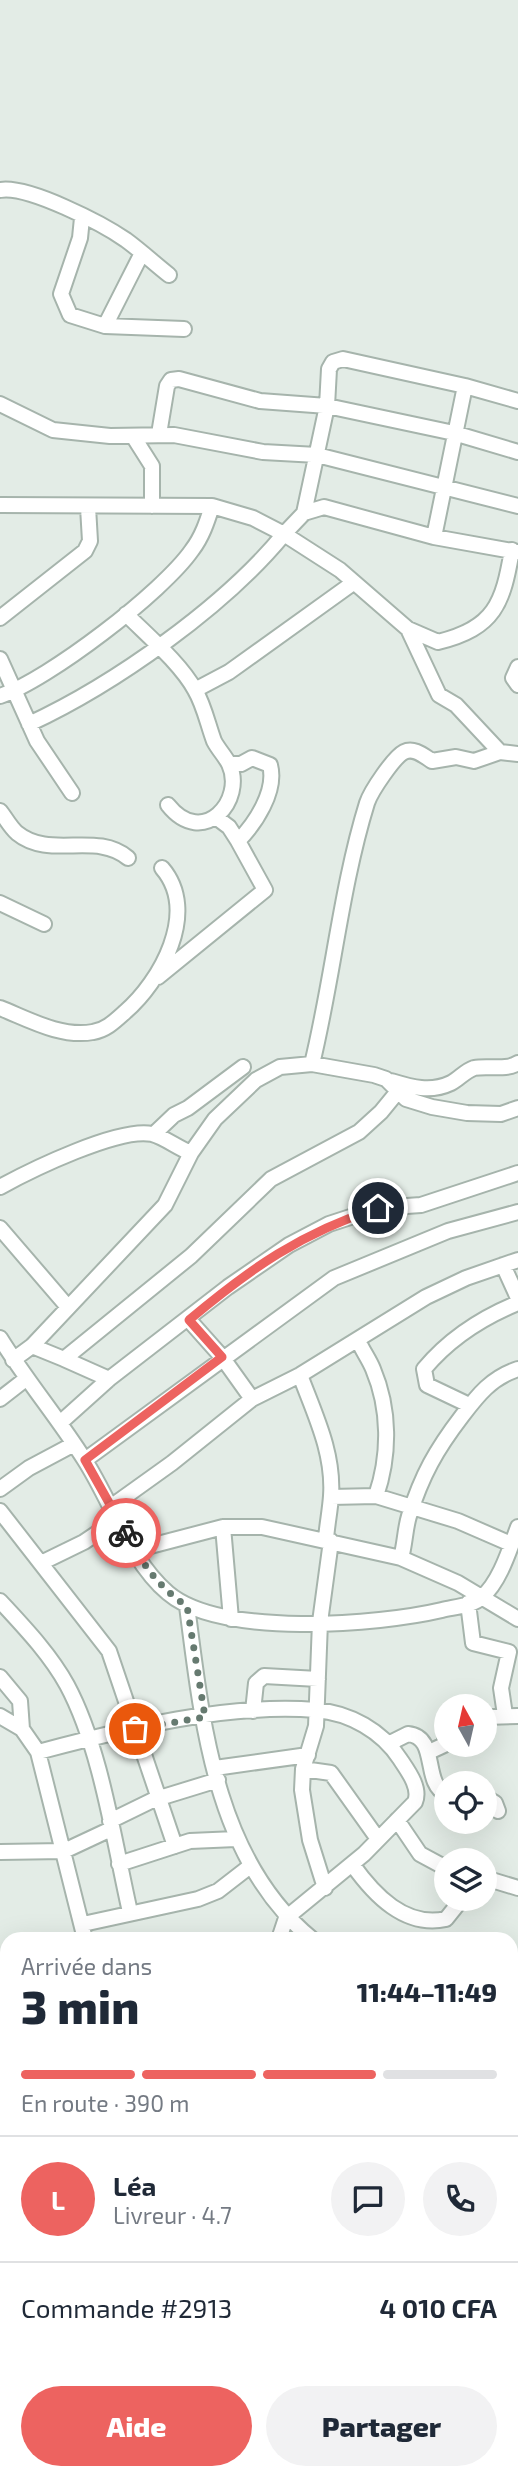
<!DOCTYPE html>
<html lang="fr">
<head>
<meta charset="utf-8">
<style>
	body { margin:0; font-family:"Exo 2",sans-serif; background:#f2f2f3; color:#1f2937; height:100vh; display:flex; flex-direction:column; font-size:26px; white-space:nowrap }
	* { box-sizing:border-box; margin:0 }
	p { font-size:23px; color:#747a83 }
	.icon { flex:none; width:38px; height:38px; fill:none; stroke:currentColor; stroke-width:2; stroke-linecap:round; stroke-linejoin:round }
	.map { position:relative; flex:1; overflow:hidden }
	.panel { position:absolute; left:0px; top:1932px; width:518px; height:548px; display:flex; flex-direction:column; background:#fff; border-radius:21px 21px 0 0; box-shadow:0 7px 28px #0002 }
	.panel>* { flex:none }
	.needle { width:46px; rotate:352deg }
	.tools { position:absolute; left:434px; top:1694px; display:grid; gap:14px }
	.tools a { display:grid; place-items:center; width:63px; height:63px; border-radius:50%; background:#fff; box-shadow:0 7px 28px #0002; font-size:35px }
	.pin { position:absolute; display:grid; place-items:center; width:60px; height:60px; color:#fff; margin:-30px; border:4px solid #fff; border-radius:50%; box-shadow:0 2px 7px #0007 }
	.courier { position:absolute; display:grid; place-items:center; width:70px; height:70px; margin:-35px; border:5px solid #ed6360; border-radius:50%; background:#fff; color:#222; box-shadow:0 2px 9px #0007 }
	.overview em { font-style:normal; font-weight:800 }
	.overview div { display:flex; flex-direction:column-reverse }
	.overview { display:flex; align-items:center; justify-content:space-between; height:119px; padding:0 21px }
	h1 { font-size:46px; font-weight:800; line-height:52px }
	.bar { display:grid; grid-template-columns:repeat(4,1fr); gap:10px 7px; align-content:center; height:84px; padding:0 21px }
	.bar i { height:9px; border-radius:5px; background:#e0e1e3 }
	.bar .active { background:#ed6360 }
	.bar p { grid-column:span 4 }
	.line { display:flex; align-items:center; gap:18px; padding:0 21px; border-top:2px solid #e0e1e3 }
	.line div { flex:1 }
	.round { display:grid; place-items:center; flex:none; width:74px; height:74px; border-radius:37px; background:#f2f2f3 }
	.button { display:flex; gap:14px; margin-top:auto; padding:14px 21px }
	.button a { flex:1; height:80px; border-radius:42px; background:#ed6360; color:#fff; font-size:28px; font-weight:800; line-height:80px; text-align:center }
	.button a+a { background:#f2f2f3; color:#1f2937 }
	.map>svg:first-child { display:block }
</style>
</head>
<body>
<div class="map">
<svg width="518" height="2479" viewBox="0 0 518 2479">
	<rect width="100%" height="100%" fill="#e3ece6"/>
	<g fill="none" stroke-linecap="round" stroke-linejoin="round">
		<defs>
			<path id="minor" d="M0,190c28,-5 103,34 126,50 15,11 29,24 43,35
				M82,218l-2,20 -19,56 9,21 35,11 79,3
				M105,326l37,-73
				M0,404l53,26 57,6 64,-1 89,17 54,3 201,51
				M159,434l8,-48 4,-6 8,-1 81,22 67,5 127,27 64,19
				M133,436l19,30v40
				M0,505l212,1 41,12 31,16 20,-21 20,-6 110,30 84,15
				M304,513l23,-107 2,-37 4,-7 10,-3 122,27 53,15
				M434,537l31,-151
				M126,614c22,22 55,50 69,76 9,15 13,35 19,51 4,8 11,15 15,23 17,36 -26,85 -61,41
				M0,618l85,-67 5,-10 -2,-34
				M408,629l31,66 17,10 44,47
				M0,659l37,82 35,52
				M518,667l-5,11 5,7
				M195,690l34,-18 124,-89
				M0,696c48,-16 163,-104 192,-146 10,-13 15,-28 20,-44
				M29,724c86,-40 195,-117 255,-190l56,36 68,59 30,13c57,-14 65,-39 74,-92
				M0,811c5,6 10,16 17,22 33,27 79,-2 111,25
				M217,818l12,9 9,14c17,-17 39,-50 32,-76l-18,-7 -11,6h-12
				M0,903l44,21
				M158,977l107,-87 -27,-49
				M0,1008c28,11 61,30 93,24 13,-2 22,-11 32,-20 35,-30 75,-100 37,-144
				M312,1064c21,-86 29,-177 55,-261 4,-12 27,-46 37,-51 10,-5 20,4 28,9l24,-4 18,4 26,-9 18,2
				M391,1081c20,6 39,12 60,2 8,-4 14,-12 23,-15 15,-3 31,3 44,-5
				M154,1134l20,-19 14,-7 55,-41
				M0,1187c31,-17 119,-60 152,-53 12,3 26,14 39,19
				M0,1228l67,78
				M503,1265l15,33
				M189,1320l33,37 30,42
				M0,1338c26,42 58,80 84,121 28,43 45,101 84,134 53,45 210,32 274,17 12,-3 31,-4 40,-13 18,-15 28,-49 36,-70
				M358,1340c4,10 11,19 15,29 17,40 17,86 3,127
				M32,1346l32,13 127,-103 80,-77 88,-47 22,-20 18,-22
				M64,1359l45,20
				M13,1360l19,-14 133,-141 26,-52 24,-34 41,-39 24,-13 32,-3 62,11 12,4 20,20 26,8 35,6 34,1 17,-6
				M300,1375c15,40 34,78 31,121 -1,15 -4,29 -5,43
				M0,1399l27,-21
				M469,1405l-42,-20 -3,-16c26,-31 57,-51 94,-66
				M60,1423l49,-44 119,-92 61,-42 40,-21 49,-16 43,-3 97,-32
				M85,1460l249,-182 114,-47 70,-19
				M0,1489l29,-21 45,-24
				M331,1497l45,-1 82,25 53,23
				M112,1506l60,-43 80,-64 48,-24 126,-78 40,-19 52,-18
				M0,1511l109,140 66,195
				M223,1527l8,92
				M135,1550l88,-23h39l139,31 57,25 60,36
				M401,1558c4,-14 4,-29 8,-42 13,-41 27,-66 53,-100 16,-21 29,-38 56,-47
				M43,1562l41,-20 34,-23
				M0,1601c24,26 50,53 67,84 34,63 47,157 63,227
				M468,1603l5,40 36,9 -8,36 4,27
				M187,1606c15,116 28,254 125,333
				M0,1677l20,24 2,28
				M253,1711l3,-28 8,-7 54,3
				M0,1716l22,13 16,23 47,187
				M485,1717l33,-1
				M390,1743l18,-9c31,3 14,49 38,60
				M38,1752c88,-23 186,-49 278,-42 34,3 66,21 84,49 8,12 21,29 15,43l-51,52 -78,64 -7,21
				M429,1752l15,-7 2,-10
				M215,1768l93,-13
				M303,1769l28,4 47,66
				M485,1797l10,6 3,8
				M397,1820l23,34 26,14
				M110,1821l43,-21 65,-20
				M0,1852l64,-1 47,-22
				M119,1864l71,-23 46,-2
				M352,1864c22,31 53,64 94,55l16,-20
				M485,1878l33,10
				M325,1888l-15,-48 -8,-50 1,-21 13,-43 4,-104 11,-81
				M83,1924l115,-25 20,-8 31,-24
				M511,2072l7,4
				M0,2151l7,-5
				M0,2349l7,7
				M161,2473l28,6"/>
		</defs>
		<use href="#minor" stroke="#a6b4ac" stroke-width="18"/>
		<use href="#minor" stroke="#fff" stroke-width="14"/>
	</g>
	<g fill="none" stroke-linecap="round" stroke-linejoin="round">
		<path stroke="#667a70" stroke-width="7" stroke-dasharray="0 12.6" d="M126,1533c16,30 32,54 61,73l18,111 -70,12"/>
		<path stroke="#ed6360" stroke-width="9" d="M126,1533l-41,-73 137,-103 -33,-37c62,-52 112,-87 189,-112"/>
	</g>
</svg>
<div class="tools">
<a><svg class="needle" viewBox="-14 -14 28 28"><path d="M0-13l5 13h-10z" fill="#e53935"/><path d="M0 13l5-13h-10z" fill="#747a83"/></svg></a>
<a><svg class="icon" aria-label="locate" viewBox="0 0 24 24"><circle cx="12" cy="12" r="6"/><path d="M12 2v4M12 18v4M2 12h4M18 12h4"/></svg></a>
<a><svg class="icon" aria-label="layers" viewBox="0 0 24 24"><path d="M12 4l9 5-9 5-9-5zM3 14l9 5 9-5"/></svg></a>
</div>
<div class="pin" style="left:135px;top:1729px;background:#ea580c"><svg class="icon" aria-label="bag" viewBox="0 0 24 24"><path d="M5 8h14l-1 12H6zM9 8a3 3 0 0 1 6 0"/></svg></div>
<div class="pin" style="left:378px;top:1208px;background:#1f2937"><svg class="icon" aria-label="home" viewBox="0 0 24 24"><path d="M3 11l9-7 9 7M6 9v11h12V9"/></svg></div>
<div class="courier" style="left:126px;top:1533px"><svg class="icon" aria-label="bike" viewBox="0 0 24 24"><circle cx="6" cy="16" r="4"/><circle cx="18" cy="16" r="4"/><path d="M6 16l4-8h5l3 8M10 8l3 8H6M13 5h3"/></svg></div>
<section class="panel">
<div class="overview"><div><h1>3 min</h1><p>Arrivée dans</p></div><em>11:44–11:49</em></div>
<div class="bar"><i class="active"></i><i class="active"></i><i class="active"></i><i></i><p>En route · 390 m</p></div>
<div class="line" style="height:126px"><b class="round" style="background:#ed6360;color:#fff">L</b><div><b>Léa</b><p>Livreur · 4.7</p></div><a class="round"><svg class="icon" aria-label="chat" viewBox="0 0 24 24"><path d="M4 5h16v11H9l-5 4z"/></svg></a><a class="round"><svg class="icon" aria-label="phone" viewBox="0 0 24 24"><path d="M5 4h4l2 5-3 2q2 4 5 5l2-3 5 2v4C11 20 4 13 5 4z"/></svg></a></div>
<div class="line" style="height:91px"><div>Commande #2913</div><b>4 010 CFA</b></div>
<div class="button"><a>Aide</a><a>Partager</a></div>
</section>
</div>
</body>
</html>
